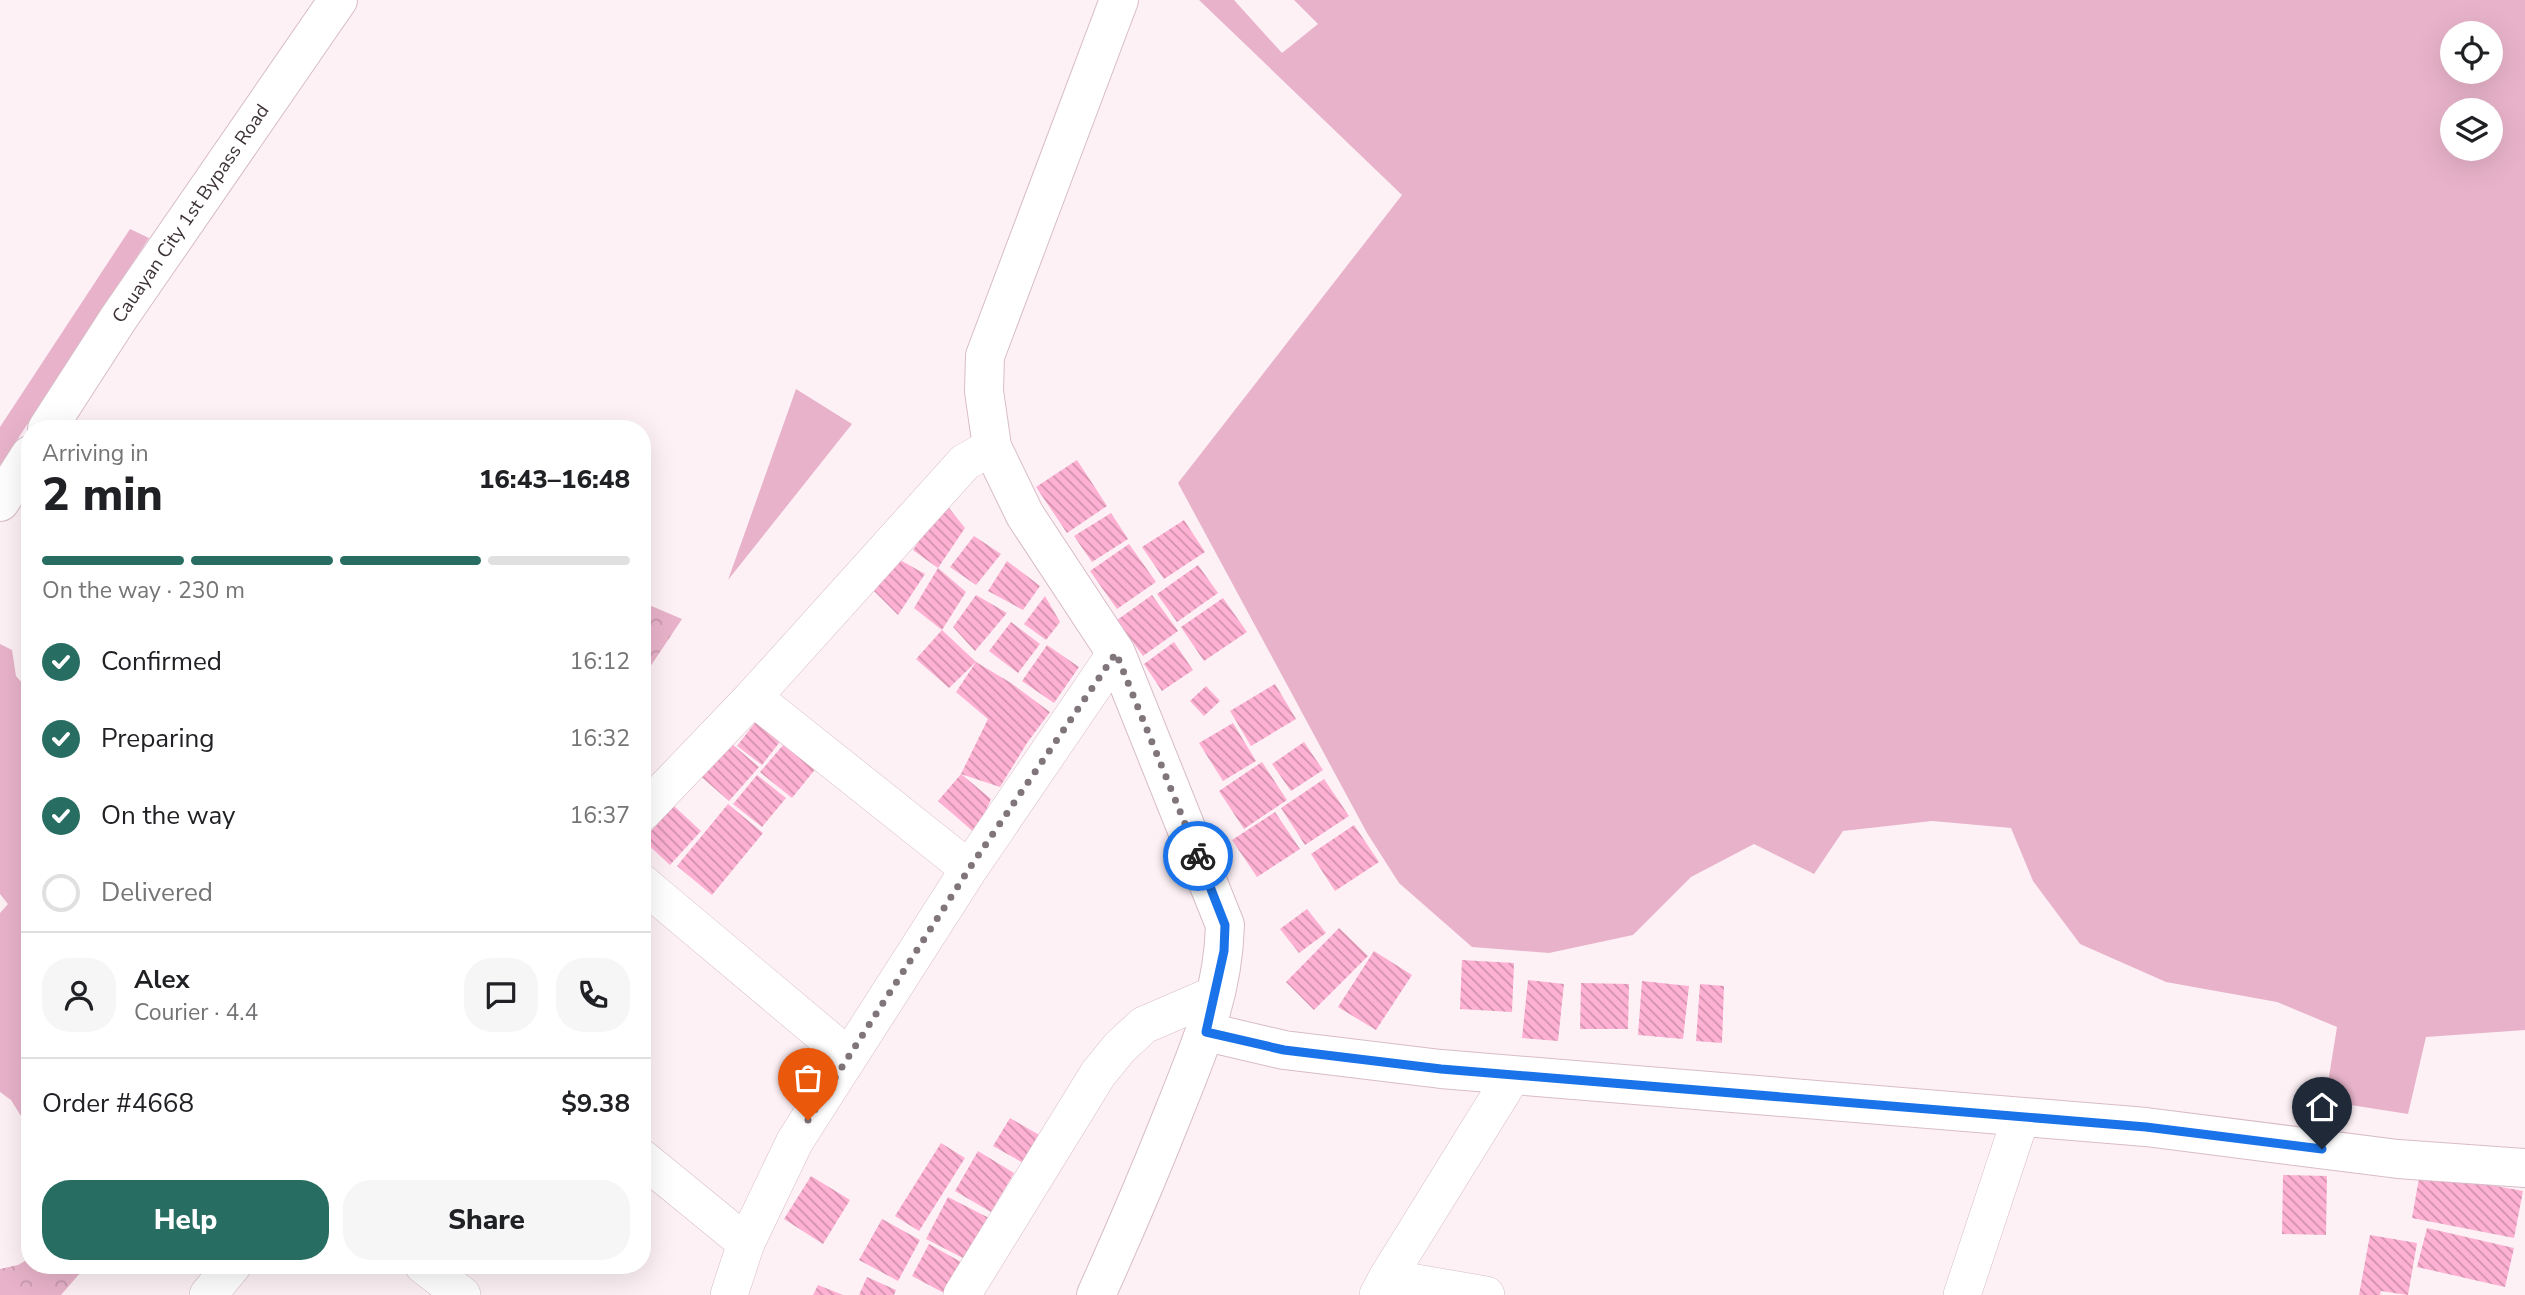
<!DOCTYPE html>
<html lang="en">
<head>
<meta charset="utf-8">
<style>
	body { margin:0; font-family:"Nunito Sans",sans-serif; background:#f6f6f6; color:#202124; height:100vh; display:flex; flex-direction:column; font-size:26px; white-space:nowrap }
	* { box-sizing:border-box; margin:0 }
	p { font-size:23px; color:#757577 }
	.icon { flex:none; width:38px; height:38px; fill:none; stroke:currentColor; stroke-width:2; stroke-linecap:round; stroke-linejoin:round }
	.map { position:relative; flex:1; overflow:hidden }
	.details { position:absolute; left:21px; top:420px; width:630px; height:854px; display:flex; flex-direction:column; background:#fff; border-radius:28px; box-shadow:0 7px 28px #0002 }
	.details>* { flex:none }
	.controls { position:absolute; left:2440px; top:21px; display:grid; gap:14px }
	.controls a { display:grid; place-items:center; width:63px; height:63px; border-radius:50%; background:#fff; box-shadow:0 7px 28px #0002; font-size:35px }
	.pin { position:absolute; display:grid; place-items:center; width:60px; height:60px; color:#fff; margin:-72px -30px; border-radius:50% 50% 50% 0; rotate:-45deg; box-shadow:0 0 7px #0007 }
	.pin .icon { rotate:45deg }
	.courier { position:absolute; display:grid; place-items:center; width:70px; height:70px; margin:-35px; border:5px solid #1a73e8; border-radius:50%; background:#fff; color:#222; box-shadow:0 2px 9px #0007 }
	.head em { font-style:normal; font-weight:800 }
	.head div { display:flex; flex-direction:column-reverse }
	.head { display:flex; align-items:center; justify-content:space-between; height:119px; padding:0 21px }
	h1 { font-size:46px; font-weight:800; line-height:52px }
	.bar { display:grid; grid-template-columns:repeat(4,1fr); gap:10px 7px; align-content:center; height:84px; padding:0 21px }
	.bar i { height:9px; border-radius:5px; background:#e0e0e0 }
	.bar .active { background:#286d61 }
	.bar p { grid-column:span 4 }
	.line { display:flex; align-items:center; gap:18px; padding:0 21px; border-top:2px solid #e0e0e0 }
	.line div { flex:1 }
	.round { display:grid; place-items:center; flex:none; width:74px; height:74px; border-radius:28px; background:#f6f6f6 }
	ol { padding:0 21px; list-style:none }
	li { display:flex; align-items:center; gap:21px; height:77px }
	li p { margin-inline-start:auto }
	li .icon { padding:7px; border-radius:50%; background:#286d61; color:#fff; stroke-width:4 }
	li:last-child { color:#757577 }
	li i { width:38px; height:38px; border:4px solid #e0e0e0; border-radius:50% }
	.cta { display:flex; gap:14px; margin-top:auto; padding:14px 21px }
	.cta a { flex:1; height:80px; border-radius:28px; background:#286d61; color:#fff; font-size:28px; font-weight:800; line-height:80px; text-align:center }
	.cta a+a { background:#f6f6f6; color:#202124 }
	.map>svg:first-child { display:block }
</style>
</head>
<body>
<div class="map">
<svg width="2525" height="1295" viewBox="0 0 2525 1295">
	<defs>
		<pattern id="forest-crowns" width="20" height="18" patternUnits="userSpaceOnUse" patternTransform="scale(1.75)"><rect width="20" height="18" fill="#e8b3ca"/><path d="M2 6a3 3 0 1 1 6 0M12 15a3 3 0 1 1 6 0" fill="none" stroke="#c89aae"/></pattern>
		<pattern id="building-back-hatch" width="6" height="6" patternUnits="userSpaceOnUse" patternTransform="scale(1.75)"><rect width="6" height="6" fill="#feb1d3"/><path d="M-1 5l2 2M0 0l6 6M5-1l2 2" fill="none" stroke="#cf91ac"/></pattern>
	</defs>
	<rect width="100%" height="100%" fill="#fdf1f6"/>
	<path fill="#e8b3ca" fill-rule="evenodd" d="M1199,0h35l48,53 36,-29 -24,-24h1231v1030l-99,7 -18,77 -83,-13 12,-74 -60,-25 -111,-20 -86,-38 -47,-63 -22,-53 -79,-7 -89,10 -29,43 -60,-30 -63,33 -58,58 -84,18 -77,-6 -73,-64 -32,-50 -189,-350 224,-288zM2490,33v39h-38v-39zM2490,110v39h-38v-39z
		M130,229l19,9 -149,228v-39z
		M796,389l56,35 -124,156z
		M0,644l12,6 4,26 14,16 -1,437 -18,-29 -11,-8v-179l8,-9 -8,-10z"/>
	<path fill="url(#forest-crowns)" d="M642,602l40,17 -40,60z
		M30,1258v7h57l-26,30h-61v-26l18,-4z"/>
	<path fill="url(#building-back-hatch)" d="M1077,460l30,46 -40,27 -31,-46z
		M945,503l20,25 -27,40 -25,-18z
		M1111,513l17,26 -36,23 -18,-26z
		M1184,520l21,32 -41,27 -22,-32z
		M974,536l27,18 -25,31 -26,-18z
		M1129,544l27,38 -39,27 -27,-38z
		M900,560l25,14 -27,41 -24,-24z
		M1007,561l33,25 -17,24 -35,-19z
		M1198,565l20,28 -41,29 -20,-28z
		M938,568l28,24 -24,38 34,32 -27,26 -33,-29 26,-29 -28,-22z
		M976,595l31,18 -32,38 -22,-24z
		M1152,595l26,36 -35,25 -26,-36z
		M1045,596l15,26 -14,18 -22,-16z
		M1223,598l24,34 -43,29 -23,-34z
		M1011,622l29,22 -22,29 -29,-22z
		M1174,642l19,28 -31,21 -18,-27z
		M1047,645l32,22 -25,36 -32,-22z
		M976,662l35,21 39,29 -23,31 -27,44 -39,-13 30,25 -15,35 -38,-33 23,-27 27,-55 -32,-27z
		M1275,684l21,35 -45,27 -21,-35z
		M1206,686l14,15 -16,15 -14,-15z
		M764,711l25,19 -27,35 -25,-19z
		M1233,723l23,38 -33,20 -24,-38z
		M790,737l31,25 -29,36 -32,-26z
		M726,739l33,28 -30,34 -32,-28z
		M1304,742l19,28 -32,21 -19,-27z
		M1262,762l25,38 -43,29 -25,-38z
		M757,775l29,23 -24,29 -29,-23z
		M1324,779l25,37 -44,29 -24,-37z
		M728,804l35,29 -51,62 -35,-29z
		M674,806l27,25 -31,34 -27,-25z
		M1275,812l25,37 -43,28 -25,-37z
		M1354,825l25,37 -44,29 -24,-37z
		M1307,909l19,24 -27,20 -19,-24z
		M1339,928l29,28 -54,54 -28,-28z
		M1374,951l38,24 -36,55 -38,-23z
		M1462,960l52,3 -2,49 -52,-3z
		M1528,980l36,4 -6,57 -36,-3z
		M1642,981l47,5 -6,53 -45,-4z
		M1581,983l48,1 -1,45h-48z
		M1700,984l24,2 -2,57 -26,-2z
		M1010,1118l31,18 -16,28 -32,-18z
		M941,1143l24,15 -46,73 -24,-15z
		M978,1151l36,22 -23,39 -36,-21z
		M2420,1172l103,19 -9,47 -102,-20z
		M2283,1175l44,1 -1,59 -44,-1z
		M811,1176l39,24 -27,44 -39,-25z
		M948,1197l41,21 -22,42 -41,-21z
		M882,1219l38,21 -22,41 -39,-21z
		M2427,1228l87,20 -9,39 -88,-20z
		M2370,1235l47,8 -9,52 -27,-4 -1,4h-21z
		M929,1244l32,18 -17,31 -32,-17z
		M867,1277l29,13 -2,5h-35z
		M818,1285l25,10h-30z"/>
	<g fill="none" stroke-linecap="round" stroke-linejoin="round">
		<defs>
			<path id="street" d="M753,697l216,172
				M642,813l111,-116 212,-235 27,-15
				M642,883l206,173
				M642,1158l104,85
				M423,1265l39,30
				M1387,1278l125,-202
				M208,1295l25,-30
				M729,1295l17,-52 49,-102 174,-272 147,-216
				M962,1295l136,-221 22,-27 24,-22 72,-31
				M1378,1295l9,-17 99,17
				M1962,1295l59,-178"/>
			<g id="secondary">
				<path id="s1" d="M47,429l71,-110 220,-319"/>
				<path d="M0,502l30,-47"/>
				<path d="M1207,1032l77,18 157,19 705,58 252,32 127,9"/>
				<path d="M1096,1295c28,-62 54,-123 79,-186 25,-63 48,-114 50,-184l-109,-272 -91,-138 -33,-68 -8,-56 1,-35 134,-356"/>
			</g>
		</defs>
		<use href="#street" stroke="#d8bcc8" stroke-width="38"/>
		<use href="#secondary" stroke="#d8bcc8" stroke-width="40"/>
		<use href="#street" stroke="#fff" stroke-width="37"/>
		<use href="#secondary" stroke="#fff" stroke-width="38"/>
	</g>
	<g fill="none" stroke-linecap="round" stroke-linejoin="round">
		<path stroke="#80757a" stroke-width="7" stroke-dasharray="0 12.6" d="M808,1120l161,-251 147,-216 82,203"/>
		<path stroke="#1a73e8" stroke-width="9" d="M1198,856l27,69 -1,26 -18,81 78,18 157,19 705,58 176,22"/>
	</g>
	<g text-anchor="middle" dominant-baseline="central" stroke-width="5" stroke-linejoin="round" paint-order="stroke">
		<g font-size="19" fill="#3d3237" stroke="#fff">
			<text stroke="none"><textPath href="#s1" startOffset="259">Cauayan City 1st Bypass Road</textPath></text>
		</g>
	</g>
</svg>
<div class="controls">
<a><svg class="icon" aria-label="locate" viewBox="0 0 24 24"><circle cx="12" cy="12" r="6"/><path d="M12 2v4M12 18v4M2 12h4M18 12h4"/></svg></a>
<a><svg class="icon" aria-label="layers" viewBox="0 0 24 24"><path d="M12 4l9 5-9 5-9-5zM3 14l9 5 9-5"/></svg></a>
</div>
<div class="pin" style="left:808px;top:1120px;background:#ea580c"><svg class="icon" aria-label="bag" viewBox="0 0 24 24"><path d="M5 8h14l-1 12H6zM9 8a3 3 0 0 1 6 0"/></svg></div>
<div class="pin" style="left:2322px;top:1149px;background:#1f2937"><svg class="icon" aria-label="home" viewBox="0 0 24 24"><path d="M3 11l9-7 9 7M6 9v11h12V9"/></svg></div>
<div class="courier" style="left:1198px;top:856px"><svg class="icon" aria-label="bike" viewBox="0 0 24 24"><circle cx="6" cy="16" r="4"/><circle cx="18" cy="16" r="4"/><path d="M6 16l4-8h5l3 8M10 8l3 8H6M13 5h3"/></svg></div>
<section class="details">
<div class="head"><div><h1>2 min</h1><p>Arriving in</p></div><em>16:43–16:48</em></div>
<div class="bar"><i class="active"></i><i class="active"></i><i class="active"></i><i></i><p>On the way · 230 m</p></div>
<ol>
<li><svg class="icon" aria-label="check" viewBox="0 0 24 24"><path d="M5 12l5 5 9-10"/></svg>Confirmed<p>16:12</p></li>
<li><svg class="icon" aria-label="check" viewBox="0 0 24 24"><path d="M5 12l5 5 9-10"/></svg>Preparing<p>16:32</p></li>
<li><svg class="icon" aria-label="check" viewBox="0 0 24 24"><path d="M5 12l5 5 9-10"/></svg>On the way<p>16:37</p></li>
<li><i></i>Delivered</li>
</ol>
<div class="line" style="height:126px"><a class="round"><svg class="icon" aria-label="person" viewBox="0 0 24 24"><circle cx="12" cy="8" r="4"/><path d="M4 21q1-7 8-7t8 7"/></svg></a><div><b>Alex</b><p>Courier · 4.4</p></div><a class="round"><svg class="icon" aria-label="chat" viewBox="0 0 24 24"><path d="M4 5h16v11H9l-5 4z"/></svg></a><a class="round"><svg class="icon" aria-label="phone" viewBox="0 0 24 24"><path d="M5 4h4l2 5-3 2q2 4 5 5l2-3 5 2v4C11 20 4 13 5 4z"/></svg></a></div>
<div class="line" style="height:91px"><div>Order #4668</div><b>$9.38</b></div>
<div class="cta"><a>Help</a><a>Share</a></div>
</section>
</div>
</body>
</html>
